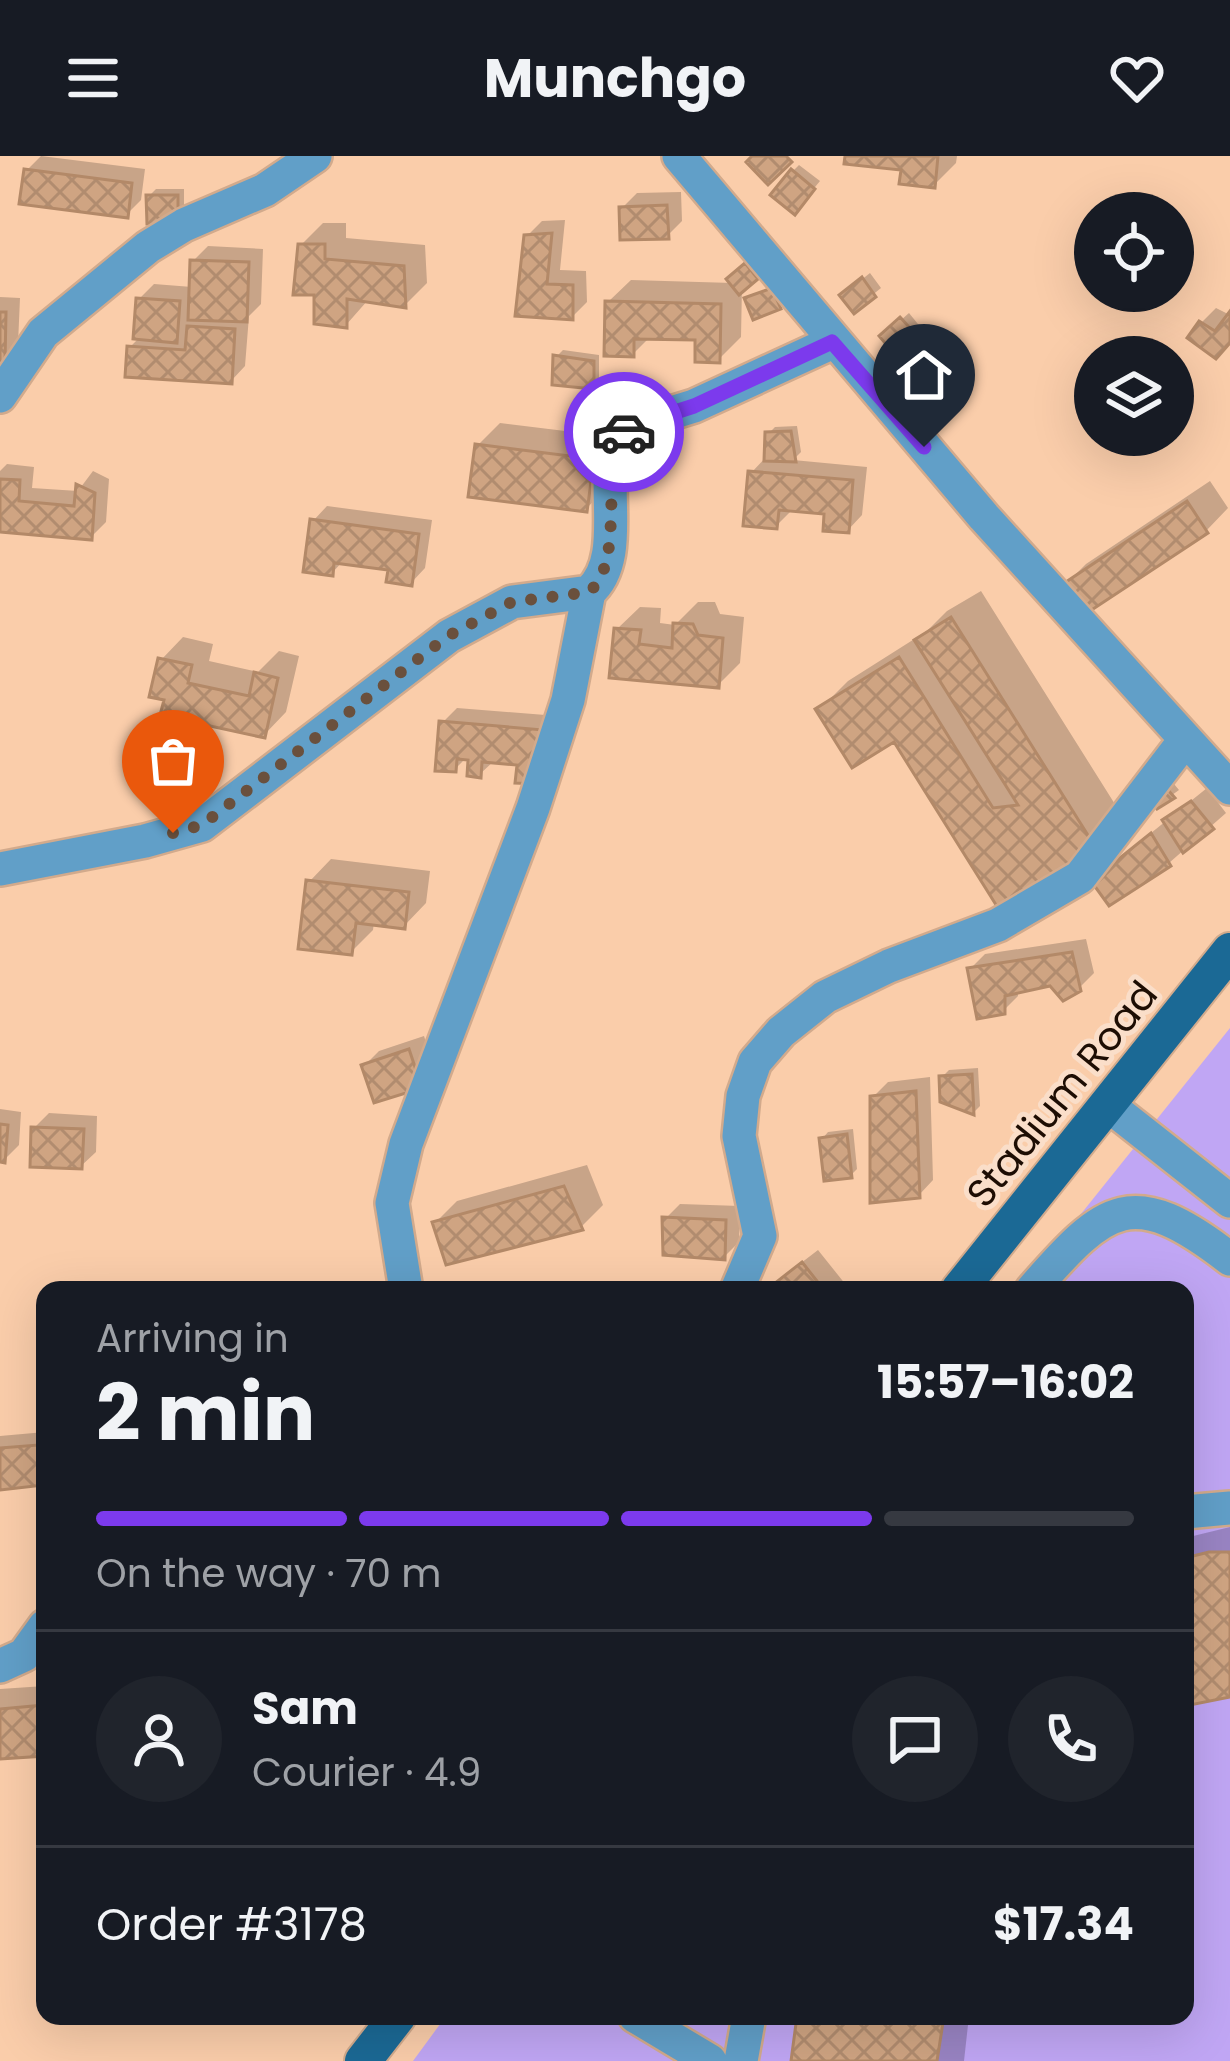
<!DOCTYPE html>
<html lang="en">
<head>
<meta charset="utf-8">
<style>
	body { margin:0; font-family:Poppins,sans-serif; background:#20242c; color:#f1f3f6; height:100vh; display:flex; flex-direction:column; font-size:45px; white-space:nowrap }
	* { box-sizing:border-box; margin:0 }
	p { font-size:39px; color:#9ea1a6 }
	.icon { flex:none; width:66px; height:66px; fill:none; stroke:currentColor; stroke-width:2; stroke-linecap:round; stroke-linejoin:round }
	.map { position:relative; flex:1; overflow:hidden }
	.side { position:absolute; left:36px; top:1125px; width:1158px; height:744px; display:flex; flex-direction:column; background:#171b24; border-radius:24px; box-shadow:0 12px 48px #0002 }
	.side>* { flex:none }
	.controls { position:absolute; left:1074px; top:36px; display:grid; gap:24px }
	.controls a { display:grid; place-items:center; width:120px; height:120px; border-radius:50%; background:#171b24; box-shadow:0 12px 48px #0002; font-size:60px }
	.pin { position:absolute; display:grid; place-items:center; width:102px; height:102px; color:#fff; margin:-123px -51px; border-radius:50% 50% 50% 0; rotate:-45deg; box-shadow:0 0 12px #0007 }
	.pin .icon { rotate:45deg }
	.courier { position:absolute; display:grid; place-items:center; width:120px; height:120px; margin:-60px; border:9px solid #7c3aed; border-radius:50%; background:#fff; color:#222; box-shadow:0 3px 15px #0007 }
	.summary em { font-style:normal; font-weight:700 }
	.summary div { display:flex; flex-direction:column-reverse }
	.summary { display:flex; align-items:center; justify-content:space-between; height:204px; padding:0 60px }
	h1 { font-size:78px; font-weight:700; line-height:90px }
	.bar { display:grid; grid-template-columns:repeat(4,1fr); gap:18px 12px; align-content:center; height:144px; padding:0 60px }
	.bar i { height:15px; border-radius:9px; background:#363941 }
	.bar .on { background:#7c3aed }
	.bar p { grid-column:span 4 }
	.line { display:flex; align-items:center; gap:30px; padding:0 60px; border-top:3px solid #363941 }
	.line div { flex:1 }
	.round { display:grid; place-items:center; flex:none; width:126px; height:126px; border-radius:63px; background:#20242c }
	header { display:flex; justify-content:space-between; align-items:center; height:156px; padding:0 60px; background:#171b24; font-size:54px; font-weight:700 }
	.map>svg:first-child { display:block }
</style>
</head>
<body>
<header><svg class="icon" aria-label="menu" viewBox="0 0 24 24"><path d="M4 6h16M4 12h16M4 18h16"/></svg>Munchgo<svg class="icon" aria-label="heart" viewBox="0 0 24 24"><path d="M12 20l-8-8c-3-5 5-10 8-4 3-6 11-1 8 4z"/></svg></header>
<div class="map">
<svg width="1230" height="1905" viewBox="0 0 1230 1905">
	<defs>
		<pattern id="building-cross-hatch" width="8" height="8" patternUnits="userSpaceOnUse" patternTransform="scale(3)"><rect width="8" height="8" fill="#cfa482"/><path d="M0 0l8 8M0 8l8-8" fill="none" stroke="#b18c6f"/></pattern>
	</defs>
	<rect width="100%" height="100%" fill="#facdaa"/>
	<path fill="#c0a6f4" d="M1230,872v1033h-817l33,-45h739v-726h-165z"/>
	<path fill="#0003" d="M41,0l104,13 -4,31 -14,14 -101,-43z
		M848,0h109l-1,7 -22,22 -30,-18z
		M799,9l21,16 -19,23 -8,-33z
		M156,33h28v25l-35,-18z
		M681,36l1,29 -15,15 -45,-28 15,-15z
		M565,64l-5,50 26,1 1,31 -15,15 -54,-4 9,-77 15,-15z
		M323,67h23v15l79,7 2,38 -22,22 -37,-5 -22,25 -45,-80z
		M208,90l55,3 -2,55 -12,12 -4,50 -14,15 -101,-34 11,-11 -2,-37 15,-15 38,3 1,-26z
		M753,103l10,12 -21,14 -1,52 -23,23 -19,-23 -48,-1 -18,18 -25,-52 23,-22 102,3 -3,-4z
		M870,117l11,15 -26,21 -5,-20z
		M0,141l20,1 -2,46 -15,15h-3z
		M1216,152l14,7v26l-29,-18z
		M909,157l13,16 -26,23 -13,-16z
		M563,194l36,5v24l-7,7 -36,-29z
		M500,267l114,14 -6,49 -22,23 -108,-64z
		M797,270l4,26 -8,8 74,7 -5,48 -14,15 -21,-19h-36l-15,15 -25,-53 16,-17 1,-22 7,-7z
		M7,308l27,3 -2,21 46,3 15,-20 16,8 -3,43 -15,15 -91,-8v-58z
		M1210,325l18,27 -22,23 -142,55 22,-22z
		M327,350l105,14 -7,48 -14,15 -20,-15 -48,-7 -11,12 -19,-52z
		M981,435l142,226 -124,87 -104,-166 -76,-28 29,-29 79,-50 20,-20z
		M698,446h17l5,12 24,3 -4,46 -22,22 -105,-10 4,-46 23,-22 21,1 -1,15 15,2z
		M183,481l30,7 -4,17 49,11 21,-21 20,5 -13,56 -22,23 -97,-38 -6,-37z
		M457,552l101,8 -38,46 -25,-2 -15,14 -8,-22 -17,17 -13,-46z
		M1169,622l10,12 -21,15z
		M1207,632l19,25 -57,50 -59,3z
		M331,703l99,12 -4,32 -22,23 -30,-4 -1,8 -22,22 -42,-70z
		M1086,783l8,34 -15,15 -27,-5 -34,7v6l-15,15 -33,-42 15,-15z
		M424,880l11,34 -15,15 -55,-20 14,-14z
		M978,912l2,38 -6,6 -32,-35 7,-7z
		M930,921l3,103 -14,15 -46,-98 15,-15z
		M0,953l21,3 -2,33 -15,15 -4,-1z
		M49,957l48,3 -1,36 -15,14 -47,-38z
		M853,973l4,40 -7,7 -28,-37 6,-7z
		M587,1009l16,40 -22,22 -146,-4 22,-22z
		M680,1048l60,2 -1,36 -15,15 -59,-38z
		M818,1094l32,40h-74l12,-17z
		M45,1276v48l-45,7v-51z
		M1230,1371v167l-45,9v-165z
		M45,1530v67l-45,3v-67z
		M800,1860h169l-5,45h-169z"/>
	<path fill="url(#building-cross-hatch)" stroke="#b38968" stroke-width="3" d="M752,0h34l6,6 -24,23 -22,-23z
		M845,0h93l-3,32 -36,-4 2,-14 -57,-6z
		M24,13l108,14 -4,35 -109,-14z
		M791,13l24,20 -20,26 -25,-20z
		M146,39h32v29h-31z
		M667,49l2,34 -49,1 -1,-33z
		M552,77l-5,51 26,1v35l-58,-4 9,-81z
		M298,88h27v15l79,7 2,42 -59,-9v29l-33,-4v-29h-21z
		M190,104l59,2 -2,60 -59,-2z
		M745,107l13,16 -19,16 -13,-16z
		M862,121l14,20 -22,17 -15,-19z
		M772,132l9,21 -28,11 -9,-22z
		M136,142l44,3 -3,42 -44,-4z
		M605,145l116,3 -1,59 -25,-1v-22l-61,-1v18l-30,-1z
		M1230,155v32l-14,16 -29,-21 12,-17 16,10z
		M0,156h6l-1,50h-5z
		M900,161l18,20 -22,19 -17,-20z
		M187,170l48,3 -3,55 -107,-7 2,-31 58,4z
		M553,199l41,6v28l-42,-4z
		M791,275l5,31 -32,-1 1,-29z
		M475,288l119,15 -7,53 -119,-15z
		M748,315l105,9 -4,53 -26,-2 1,-17 -45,-4 -2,19 -34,-3z
		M0,323l20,1 -1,21 55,5 2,-22 19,9 -3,47 -92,-8z
		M1187,345l21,32 -127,84 -21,-31z
		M310,363l109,15 -7,52 -26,-4 2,-12 -54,-7 -1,13 -30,-4z
		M951,461l145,231 -98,60 -104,-166 -42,26 -37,-59 84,-52 94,151 25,-3 -104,-165z
		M673,467l20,1 5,11 25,3 -4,50 -110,-10 5,-50 27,2 -2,14 33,4z
		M158,502l34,7 -4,18 61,13 5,-24 24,6 -13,60 -105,-23 4,-15 -15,-3z
		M439,565l105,9 -5,54 -24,-1 2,-18 -35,-3 -1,16 -14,-2 1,-16 -11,-1 -1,13 -21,-1z
		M1161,626l14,16 -18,11 -9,-11z
		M1191,645l23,28 -31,24 -21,-33z
		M1151,677l20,33 -62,40 -18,-25z
		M306,724l103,12 -4,37 -49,-6 -4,32 -54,-6z
		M1072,796l9,39 -18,10 -13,-15 -45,10v18l-28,5 -10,-51z
		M409,893l13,39 -48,15 -13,-38z
		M972,918l2,41 -34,-13 -1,-26z
		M916,935l4,107 -50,5v-107z
		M0,968l8,1 -3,38 -5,-1z
		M31,971l53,2 -2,40 -52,-2z
		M847,978l5,44 -28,3 -5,-43z
		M564,1030l19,44 -137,35 -14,-43z
		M662,1061l64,3 -1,40 -62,-5z
		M802,1106l22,28h-52l-2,-3z
		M38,1289l6,40 -44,5v-42z
		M1209,1396h21v145l-45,9v-148z
		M45,1549v51l-45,3v-50z
		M797,1860h147l-7,45h-146z"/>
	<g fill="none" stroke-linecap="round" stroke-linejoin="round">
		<defs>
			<path id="minor" d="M679,0l305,361 246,271
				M0,240l43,-63 105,-86 36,-22 81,-35 50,-34
				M0,713l145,-28 57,-16 247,-189 63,-34 77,-10
				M1108,949l122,96
				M406,1134l-14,-87 14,-59 127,-336 35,-108 21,-108c36,-31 14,-98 24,-139 3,-9 9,-17 13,-26l68,-21 139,-64
				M737,1134l23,-54 -21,-100 4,-40 12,-34 26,-30 44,-35 64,-31 109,-41 82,-48 105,-137
				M1032,1134c74,-85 100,-107 198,-31
				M1185,1356l45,-4
				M0,1510l24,-11 21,-29
				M635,1860l75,45
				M741,1905l8,-45"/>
			<path id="major" d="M959,1134l271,-339
				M363,1905l35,-45"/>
		</defs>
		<use href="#minor" stroke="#d2aa8c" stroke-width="38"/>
		<use href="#major" stroke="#d2aa8c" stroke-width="40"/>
		<use href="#minor" stroke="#619fc8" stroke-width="33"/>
		<use href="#major" stroke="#1b6995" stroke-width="36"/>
	</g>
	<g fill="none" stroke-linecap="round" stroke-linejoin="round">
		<path stroke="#6a503d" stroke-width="12" stroke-dasharray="0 21.6" d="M173,677l29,-8 246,-189 64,-34 77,-10c37,-32 10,-115 35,-160"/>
		<path stroke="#7c3aed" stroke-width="15" d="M624,276l2,-4 68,-22 138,-64 92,105"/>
	</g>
	<g text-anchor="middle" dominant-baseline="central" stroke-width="10" stroke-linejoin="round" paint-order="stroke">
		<g font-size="39" fill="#1d0d03" stroke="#fadec9">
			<text transform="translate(1062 938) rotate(-51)">Stadium Road</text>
		</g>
	</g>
</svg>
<div class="controls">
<a><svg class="icon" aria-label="locate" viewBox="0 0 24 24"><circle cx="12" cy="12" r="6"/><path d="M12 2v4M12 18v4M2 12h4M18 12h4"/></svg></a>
<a><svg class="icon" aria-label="layers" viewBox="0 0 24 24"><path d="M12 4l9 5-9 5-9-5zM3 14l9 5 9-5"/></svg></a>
</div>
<div class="pin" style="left:173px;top:677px;background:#ea580c"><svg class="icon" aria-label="bag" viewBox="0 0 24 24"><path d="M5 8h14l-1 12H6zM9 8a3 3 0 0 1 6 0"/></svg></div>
<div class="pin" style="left:924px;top:291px;background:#1f2937"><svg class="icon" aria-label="home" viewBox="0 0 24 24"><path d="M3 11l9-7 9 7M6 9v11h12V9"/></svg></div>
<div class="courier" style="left:624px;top:276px"><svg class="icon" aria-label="car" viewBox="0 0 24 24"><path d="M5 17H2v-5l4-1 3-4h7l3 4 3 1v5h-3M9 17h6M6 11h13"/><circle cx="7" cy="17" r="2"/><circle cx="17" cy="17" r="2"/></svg></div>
<section class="side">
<div class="summary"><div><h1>2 min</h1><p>Arriving in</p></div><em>15:57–16:02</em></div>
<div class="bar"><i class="on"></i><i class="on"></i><i class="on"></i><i></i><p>On the way · 70 m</p></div>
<div class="line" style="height:216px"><a class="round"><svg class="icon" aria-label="person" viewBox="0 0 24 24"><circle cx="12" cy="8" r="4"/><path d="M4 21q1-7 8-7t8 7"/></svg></a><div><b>Sam</b><p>Courier · 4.9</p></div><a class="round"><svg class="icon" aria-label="chat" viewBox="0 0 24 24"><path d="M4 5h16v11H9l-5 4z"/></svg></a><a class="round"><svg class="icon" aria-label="phone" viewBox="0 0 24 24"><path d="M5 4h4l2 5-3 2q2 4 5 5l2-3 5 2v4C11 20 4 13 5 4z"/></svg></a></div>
<div class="line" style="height:156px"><div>Order #3178</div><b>$17.34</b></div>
</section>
</div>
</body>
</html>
